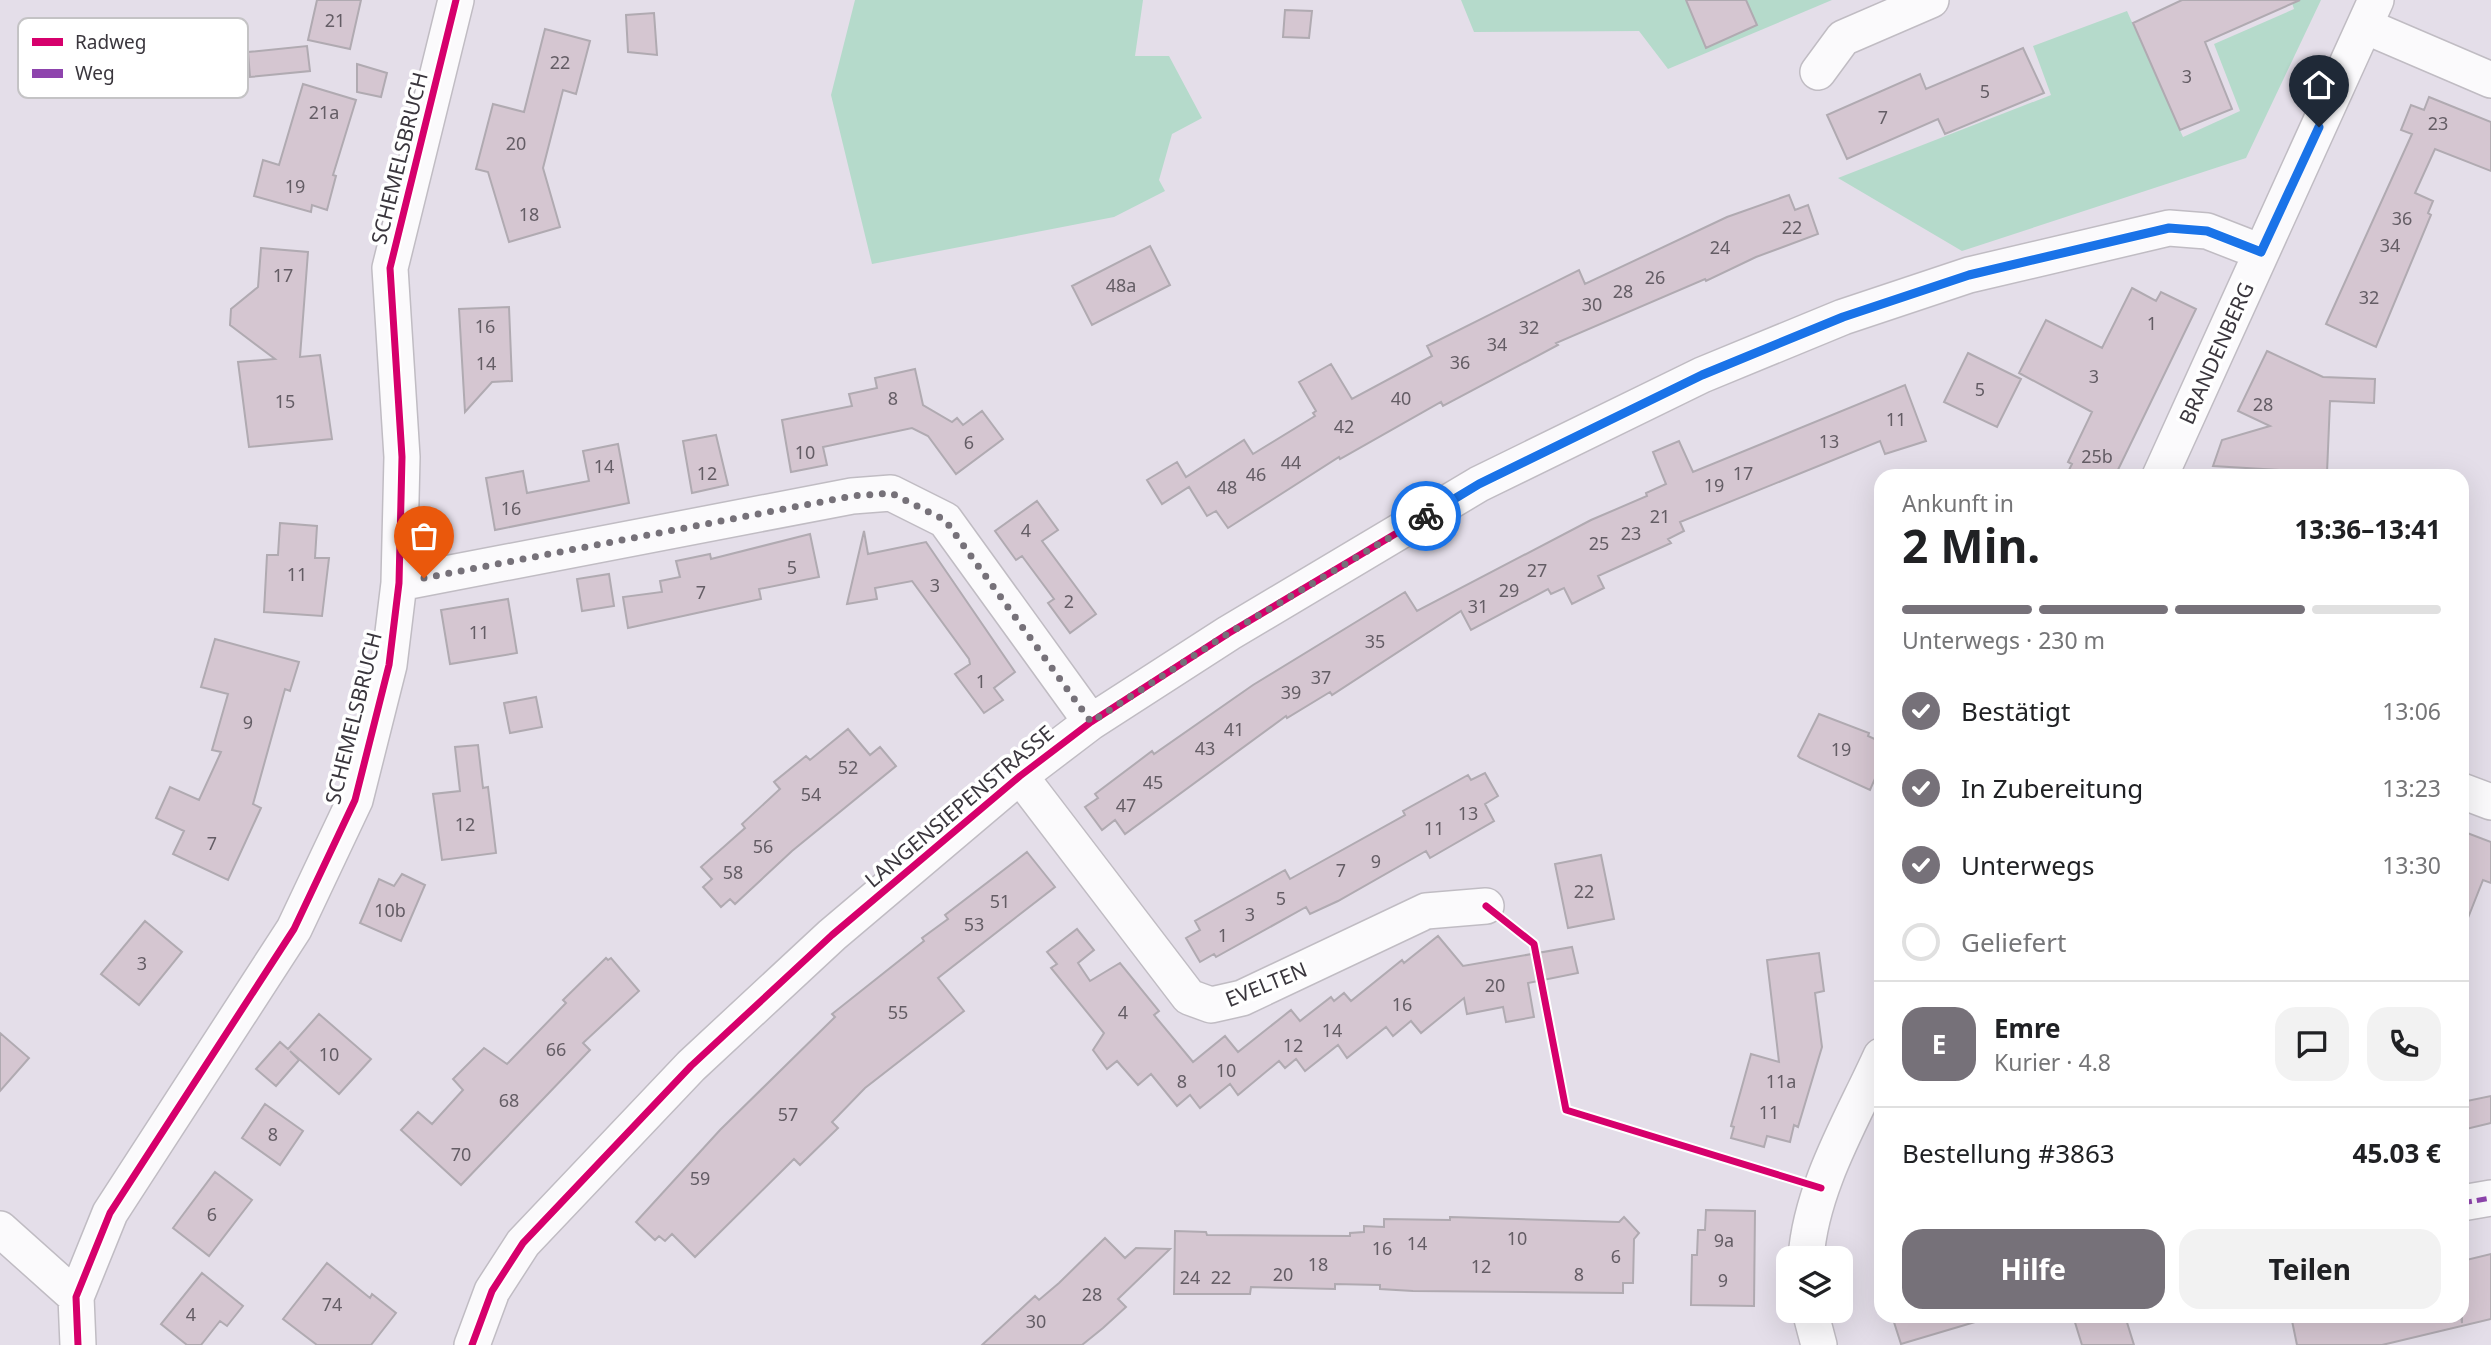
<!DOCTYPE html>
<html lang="de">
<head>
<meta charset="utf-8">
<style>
	body { margin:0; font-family:"Noto Sans",sans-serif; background:#f2f2f2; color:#202124; height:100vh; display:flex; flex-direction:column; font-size:26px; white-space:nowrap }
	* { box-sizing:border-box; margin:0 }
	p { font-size:23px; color:#757577 }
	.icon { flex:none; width:38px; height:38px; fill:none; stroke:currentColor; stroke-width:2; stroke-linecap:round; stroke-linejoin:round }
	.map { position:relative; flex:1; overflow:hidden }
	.sheet { position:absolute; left:1874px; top:469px; width:595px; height:854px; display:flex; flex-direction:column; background:#fff; border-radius:21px; box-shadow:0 7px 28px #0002 }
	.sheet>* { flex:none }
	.fabs { position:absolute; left:1776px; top:1246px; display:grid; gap:14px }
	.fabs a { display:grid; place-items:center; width:77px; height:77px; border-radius:14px; background:#fff; box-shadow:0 7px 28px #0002; font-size:35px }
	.pin { position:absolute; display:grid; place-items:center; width:60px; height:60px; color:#fff; margin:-72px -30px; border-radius:50% 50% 50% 0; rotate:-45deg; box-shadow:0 0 7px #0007 }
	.pin .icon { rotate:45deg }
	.courier { position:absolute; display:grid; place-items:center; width:70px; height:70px; margin:-35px; border:5px solid #1a73e8; border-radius:50%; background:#fff; color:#222; box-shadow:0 2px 9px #0007 }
	.headline em { font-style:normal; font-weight:700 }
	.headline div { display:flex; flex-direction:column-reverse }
	.headline { display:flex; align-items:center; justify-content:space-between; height:119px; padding:0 28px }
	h1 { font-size:46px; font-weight:700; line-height:52px }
	.bar { display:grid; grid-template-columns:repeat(4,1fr); gap:10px 7px; align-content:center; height:84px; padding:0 28px }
	.bar i { height:9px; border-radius:5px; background:#e0e0e0 }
	.bar .active { background:#767179 }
	.bar p { grid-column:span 4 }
	.line { display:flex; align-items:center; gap:18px; padding:0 28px; border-top:2px solid #e0e0e0 }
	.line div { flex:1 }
	.round { display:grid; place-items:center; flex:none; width:74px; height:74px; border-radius:21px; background:#f2f2f2 }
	ol { padding:0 28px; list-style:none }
	li { display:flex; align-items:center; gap:21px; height:77px }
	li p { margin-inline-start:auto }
	li .icon { padding:7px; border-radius:50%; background:#767179; color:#fff; stroke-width:4 }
	li:last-child { color:#757577 }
	li i { width:38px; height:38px; border:4px solid #e0e0e0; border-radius:50% }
	.button { display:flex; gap:14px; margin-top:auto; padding:14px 28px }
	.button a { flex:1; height:80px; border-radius:21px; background:#767179; color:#fff; font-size:28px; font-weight:700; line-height:80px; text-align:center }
	.button a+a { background:#f2f2f2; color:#202124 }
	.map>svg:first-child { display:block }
</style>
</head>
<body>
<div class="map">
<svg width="2491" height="1345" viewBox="0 0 2491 1345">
	<rect width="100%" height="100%" fill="#e4dee9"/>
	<path fill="#b5dacb" d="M855,0h288l-8,56h34l33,62 -30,16 -13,46 6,11 -51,26 -242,47 -41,-169z
		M1461,0h371l-164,69 -29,-38 -165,1z
		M2291,0h30l-75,158 -284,93 -124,-73 213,-83 -18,-49 94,-35 56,126 57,-26 -26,-67 80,-35z"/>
	<path fill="#d5c6d1" stroke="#b0aab1" stroke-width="2" d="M317,0h44l-11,49 -42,-9z
		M1686,0h60l11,25 -51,23z
		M2182,0h118l-95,42 27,67 -52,21 -47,-107z
		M1285,10l27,1 -3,27 -26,-1z
		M654,13l3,42 -29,-3 -2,-37z
		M545,29l45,12 -14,53 -13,-4 -20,78 17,59 -51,15 -21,-70 -12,-3 17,-65 31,8z
		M307,46l3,25 -60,6 -2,-25z
		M2023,48l21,45 -99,41 -7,-15 -91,40 -20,-44 93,-41 6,15z
		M357,64l30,9 -6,24 -24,-5z
		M303,84l53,16 -23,75 3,1 -9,34 -15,-5 -1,7 -57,-16 9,-36 16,5z
		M2429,97l62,25v49l-56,-22 -20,44 18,8 -5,12 3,2 -55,132 -50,-23 86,-190 -11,-4 10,-25 13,5z
		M1789,195l6,15 13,-5 10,29 -62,23 -50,24 -1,-2 -149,64 2,2 -115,61 -2,-4 -101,57 -1,-2 -111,71 -12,-17 -9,5 -18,-29 -27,17 -15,-24 30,-18 9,15 58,-37 9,14 62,-38 -2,-3 3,-2 -17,-29 32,-18 21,35 80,-43 -5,-10 152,-76 6,14 142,-67z
		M1150,246l20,39 -78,40 -20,-39z
		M261,248l47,4 -8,105 20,-2 12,84 -83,8 -11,-85 37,-3 -45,-34 1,-16 27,-22z
		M2132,288l24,13 5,-9 35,17 -81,167h-49l6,-12 -4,-2 24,-50 -73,-39 27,-53 56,28z
		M509,307l3,74 -20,1 -27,30 -6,-103z
		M2267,351l56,26 52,2 -1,24 -44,-2 -3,72 -114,-7 9,-26 48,-14 -32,-15z
		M1968,353l53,26 -24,48 -53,-25z
		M915,369l8,36 29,17 5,-4 6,7 19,-14 21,28 -47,35 -28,-38 -16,-8 -89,19 4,18 -36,7 -9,-52 70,-14 -3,-12 28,-6 -2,-10z
		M1905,385l21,56 -41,13 -5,-13 -200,81 4,9 -16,8 3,4 -73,33 6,12 -32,16 -8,-16 -13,6 -3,-5 -77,41 -10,-19 -129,84 -2,-3 -43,26 -1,-2 -161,118 -10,-14 -13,10 -17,-23 13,-9 -3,-4 57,-43 2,3 99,-69 152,-93 12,19 174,-91 56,-24 -1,-3 20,-9 -13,-32 26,-11 14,31z
		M716,435l12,50 -36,8 -9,-52z
		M618,444l11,59 -134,27 -9,-52 37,-7 4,22 62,-12 -6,-30z
		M1037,501l21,29 -16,11 54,73 -26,19 -22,-30 6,-4 -32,-43 -6,4 -21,-29z
		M280,523l37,3 -2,32h14l-7,58 -58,-4 3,-57h11z
		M864,531l4,23 58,-12 89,130 -21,16 9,12 -19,13 -29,-39 15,-10 -1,-5 -57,-78 -37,7 2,11 -30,5z
		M810,534l9,43 -60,12 2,10 -133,29 -5,-31 39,-5 -2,-11 20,-4 -4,-16 34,-7 1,5z
		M609,574l5,32 -32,5 -5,-32z
		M508,599l9,54 -67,11 -9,-54z
		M215,639l84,23 -9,29 -5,-2 -32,115 8,4 -33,72 -55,-26 11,-23 -28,-13 14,-31 29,13 22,-48 -9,-2 16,-56 -27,-7z
		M536,697l6,30 -32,6 -6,-30z
		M1819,714l50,19 -1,3 13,6v23l-11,25 -70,-32 -2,-2z
		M848,729l22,26 10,-8 16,19 -104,85 -57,53 -5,-5 -9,8 -18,-20 9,-8 -11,-12 44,-39 -3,-4 38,-35 -6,-7 32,-26 4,4z
		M478,745l5,43 5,-1 8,66 -54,7 -9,-66 27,-3 -5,-44z
		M1485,773l13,23 -13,8 9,17 -64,37 -4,-7 -88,50 -28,13 -4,-7 -90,50 -2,-3 -14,8 -14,-24 14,-8 -5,-9 90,-51 5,9 115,-64 -2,-4 65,-36 3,5z
		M2462,831l29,11v41l-8,-3 -19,48z
		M1027,852l28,35 -117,91 26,33 -99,77 -33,34 6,6 -38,37 -6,-6 -99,98 -23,-23 -7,7 -6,-5 -4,4 -19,-18 84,-92 115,-113 -3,-3 92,-73 -2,-3 26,-19 -3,-4z
		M1601,855l13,64 -46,9 -13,-64z
		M402,874l23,11 -24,56 -41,-18 19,-44 15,7z
		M145,921l37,31 -43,53 -38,-31z
		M1077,929l17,21 -16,13 12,18 30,-18 39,48 -5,4 39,47 32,-26 13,16 53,-42 9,11 31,-24 3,4 10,-8 7,8 51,-41 2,3 34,-27 25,30 109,-19 6,26 -50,10 6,34 -28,5 -3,-15 -36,7 -3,-16 -43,35 -10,-12 -18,15 -7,-9 -39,31 -9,-13 -33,26 -9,-12 -11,9 -6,-7 -41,34 -8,-11 -30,24 -10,-13 -13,11 -26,-32 -13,11 -21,-24 -10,8 -14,-19 11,-17 -53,-65 6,-4 -10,-12z
		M1819,953l5,38 -9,2 7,54 -24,80 -4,-2 -4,17 -23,-6 -3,11 -33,-9 3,-11 -3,-1 20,-72 28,8 -12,-102z
		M606,958l2,2 3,-2 28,33 -56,52 7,7 -129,135 -60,-55 17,-18 14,12 31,-34 -10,-11 31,-31 23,16 59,-61 -3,-3z
		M319,1014l52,45 -32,35 -49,-43 9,9 -23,26 -20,-17 24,-27 8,7z
		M0,1033l29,25 -29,33z
		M2491,1096v27l-29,7v-28z
		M265,1104l38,27 -23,34 -38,-27z
		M215,1172l37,28 -43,56 -36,-28z
		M1706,1210l49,1 -1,95 -63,-1 1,-50h5l1,-25h7z
		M1450,1217l169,5 5,-5 15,16 -5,6 -1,44h-10v10l-210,-2 -33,-2v-4l-45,-1v5l-84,-2 -1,7h-76l1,-63 31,1 1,3 143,1v-3l14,-1v-6l20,1v-8l66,1z
		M1105,1238l20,20 11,-10 34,1 -52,50 8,8 -23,21 -21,17h-100l53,-49 4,4 20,-17z
		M2491,1254v65l-109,26h-85l-6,-29h170l1,7v-62z
		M327,1263l43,35 2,-4 24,19 -25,32h-54l-34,-26z
		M202,1273l41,33 -16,20 -7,-5 -19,24h-14l-26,-21z
		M1892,1316h82l1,6 -74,22z
		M2073,1316h52l9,29h-52z"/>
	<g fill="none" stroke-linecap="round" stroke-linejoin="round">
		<defs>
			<path id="minor" d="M2365,26l126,54
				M1818,72l25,-34 88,-38
				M2160,476l216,-476
				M399,583l453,-87 39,-3 54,27 146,202
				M1020,776l169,221 22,8 31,-7 184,-87 60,-5
				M2462,791l29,11
				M2462,1203l29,-5
				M0,1229l76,68
				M1806,1258c5,-71 46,-138 75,-202
				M1810,1311l9,34
				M78,1345l-2,-48 34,-84 184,-284 61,-129 34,-135 10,-82 3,-126 -12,-189 66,-268
				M472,1345l20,-54 31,-48 168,-177 141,-131 188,-159 71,-54 138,-89 250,-149 223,-109 141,-58 126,-42 200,-47 38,3 54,21"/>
		</defs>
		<use href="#minor" stroke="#c0bcc3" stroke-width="38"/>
		<use href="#minor" stroke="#fbfafc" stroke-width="35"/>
		<path stroke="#8e44ad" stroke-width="5" stroke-dasharray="10 5" stroke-linecap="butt" d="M2462,1203l29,-5"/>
		<defs>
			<path id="cycleway" d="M1486,906l48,38 32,166 255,78
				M78,1345l-2,-48 34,-84 184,-284 61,-129 34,-135 10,-82 3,-126 -12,-189 66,-268
				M472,1345l20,-54 31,-48 168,-177 141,-131 188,-159 71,-54 138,-89 250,-149 223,-109 141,-58 126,-42 200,-47 38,3 54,21"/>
		</defs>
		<use href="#cycleway" stroke="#fff" stroke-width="11"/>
		<use href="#cycleway" stroke="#d6006c" stroke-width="7"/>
	</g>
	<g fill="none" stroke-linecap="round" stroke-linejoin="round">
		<path stroke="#767179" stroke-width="7" stroke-dasharray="0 12.6" d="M424,578l428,-82 39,-3 54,27 146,202 138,-89 197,-117"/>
		<path stroke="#1a73e8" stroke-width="9" d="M1426,516l53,-32 223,-109 141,-58 126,-42 200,-47 38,3 54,21 58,-125"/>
	</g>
	<g text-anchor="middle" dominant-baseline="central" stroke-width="7" stroke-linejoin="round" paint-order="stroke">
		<g font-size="18" fill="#645d65">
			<text x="335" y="20">21</text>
			<text x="560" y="62">22</text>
			<text x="2187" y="76">3</text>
			<text x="1985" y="91">5</text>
			<text x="324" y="112">21a</text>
			<text x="1883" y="117">7</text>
			<text x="2438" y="123">23</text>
			<text x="516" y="143">20</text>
			<text x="295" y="186">19</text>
			<text x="529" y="214">18</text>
			<text x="2402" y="218">36</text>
			<text x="1792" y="227">22</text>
			<text x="2390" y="245">34</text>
			<text x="1720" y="247">24</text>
			<text x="283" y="275">17</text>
			<text x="1655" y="277">26</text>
			<text x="1121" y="285">48a</text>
			<text x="1623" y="291">28</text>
			<text x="2369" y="297">32</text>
			<text x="1592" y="304">30</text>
			<text x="2152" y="323">1</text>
			<text x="485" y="326">16</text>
			<text x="1529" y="327">32</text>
			<text x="1497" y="344">34</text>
			<text x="1460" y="362">36</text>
			<text x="486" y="363">14</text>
			<text x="2094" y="376">3</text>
			<text x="1980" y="389">5</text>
			<text x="893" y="398">8</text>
			<text x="1401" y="398">40</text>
			<text x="285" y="401">15</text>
			<text x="2263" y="404">28</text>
			<text x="1896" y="419">11</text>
			<text x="1344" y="426">42</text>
			<text x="1829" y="441">13</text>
			<text x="969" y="442">6</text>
			<text x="805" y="452">10</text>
			<text x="2097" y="456">25b</text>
			<text x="1291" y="462">44</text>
			<text x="604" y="466">14</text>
			<text x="707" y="473">12</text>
			<text x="1743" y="473">17</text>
			<text x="1256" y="474">46</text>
			<text x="1714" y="485">19</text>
			<text x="1227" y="487">48</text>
			<text x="511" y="508">16</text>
			<text x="1660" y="516">21</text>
			<text x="1026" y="530">4</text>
			<text x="1631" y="533">23</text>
			<text x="1599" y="543">25</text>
			<text x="792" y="567">5</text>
			<text x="1537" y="570">27</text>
			<text x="297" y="574">11</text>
			<text x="935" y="585">3</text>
			<text x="1509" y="590">29</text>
			<text x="701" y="592">7</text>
			<text x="1069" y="601">2</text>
			<text x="1478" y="606">31</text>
			<text x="479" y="632">11</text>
			<text x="1375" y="641">35</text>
			<text x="1321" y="677">37</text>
			<text x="981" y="681">1</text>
			<text x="1291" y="692">39</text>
			<text x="248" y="722">9</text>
			<text x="1234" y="729">41</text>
			<text x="1205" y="748">43</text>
			<text x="1841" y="749">19</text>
			<text x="848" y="767">52</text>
			<text x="1153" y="782">45</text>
			<text x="811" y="794">54</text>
			<text x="1126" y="805">47</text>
			<text x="1468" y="813">13</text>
			<text x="465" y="824">12</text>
			<text x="1434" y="828">11</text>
			<text x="212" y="843">7</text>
			<text x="763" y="846">56</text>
			<text x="1376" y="861">9</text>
			<text x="1341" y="870">7</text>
			<text x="733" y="872">58</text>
			<text x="1584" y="891">22</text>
			<text x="1281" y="898">5</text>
			<text x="1000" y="901">51</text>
			<text x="390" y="910">10b</text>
			<text x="1250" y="914">3</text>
			<text x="974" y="924">53</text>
			<text x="1223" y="935">1</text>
			<text x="142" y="963">3</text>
			<text x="1495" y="985">20</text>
			<text x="1402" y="1004">16</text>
			<text x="898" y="1012">55</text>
			<text x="1123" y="1012">4</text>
			<text x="1332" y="1030">14</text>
			<text x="1293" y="1045">12</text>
			<text x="556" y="1049">66</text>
			<text x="329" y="1054">10</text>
			<text x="1226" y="1070">10</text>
			<text x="1182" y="1081">8</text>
			<text x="1781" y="1081">11a</text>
			<text x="509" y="1100">68</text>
			<text x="1769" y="1112">11</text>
			<text x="788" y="1114">57</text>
			<text x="273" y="1134">8</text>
			<text x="461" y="1154">70</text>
			<text x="700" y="1178">59</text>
			<text x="212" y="1214">6</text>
			<text x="1517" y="1238">10</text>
			<text x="1724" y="1240">9a</text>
			<text x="1417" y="1243">14</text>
			<text x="1382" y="1248">16</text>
			<text x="1616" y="1256">6</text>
			<text x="1318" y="1264">18</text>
			<text x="1481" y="1266">12</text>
			<text x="1283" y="1274">20</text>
			<text x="1579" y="1274">8</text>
			<text x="1190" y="1277">24</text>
			<text x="1221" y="1277">22</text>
			<text x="1723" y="1280">9</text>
			<text x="1092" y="1294">28</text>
			<text x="332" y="1304">74</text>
			<text x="191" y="1314">4</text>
			<text x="1036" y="1321">30</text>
		</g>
		<g font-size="21" fill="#3a363d" stroke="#fff">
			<text transform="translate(399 158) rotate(-76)">SCHEMELSBRUCH</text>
			<text transform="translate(2216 353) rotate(-66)">BRANDENBERG</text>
			<text transform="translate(353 718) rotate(-76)">SCHEMELSBRUCH</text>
			<text transform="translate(959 806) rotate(-40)">LANGENSIEPENSTRASSE</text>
			<text transform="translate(1266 984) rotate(-22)">EVELTEN</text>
		</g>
	</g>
	<rect x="18" y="18" width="230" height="80" rx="10" fill="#fff" stroke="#c4c3c5" stroke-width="2"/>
	<rect x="32" y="38" width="31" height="8" fill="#d6006c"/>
	<rect x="32" y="69" width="31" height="9" fill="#8e44ad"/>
	<g font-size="19" fill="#3a363d">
		<text x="75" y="49">Radweg</text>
		<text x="75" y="80">Weg</text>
	</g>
</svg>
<div class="fabs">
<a><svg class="icon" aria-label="layers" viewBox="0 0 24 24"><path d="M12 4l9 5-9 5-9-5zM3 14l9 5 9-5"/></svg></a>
</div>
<div class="pin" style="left:424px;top:578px;background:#ea580c"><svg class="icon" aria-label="bag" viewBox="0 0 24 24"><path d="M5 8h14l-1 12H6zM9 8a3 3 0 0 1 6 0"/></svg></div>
<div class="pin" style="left:2319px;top:127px;background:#1f2937"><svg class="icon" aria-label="home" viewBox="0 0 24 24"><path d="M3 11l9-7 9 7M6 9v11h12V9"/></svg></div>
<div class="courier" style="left:1426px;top:516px"><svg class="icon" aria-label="bike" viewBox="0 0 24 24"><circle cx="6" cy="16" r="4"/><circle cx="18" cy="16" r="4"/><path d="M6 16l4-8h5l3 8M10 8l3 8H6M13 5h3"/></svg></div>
<section class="sheet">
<div class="headline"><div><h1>2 Min.</h1><p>Ankunft in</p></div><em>13:36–13:41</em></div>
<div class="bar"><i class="active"></i><i class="active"></i><i class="active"></i><i></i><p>Unterwegs · 230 m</p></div>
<ol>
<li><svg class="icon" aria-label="check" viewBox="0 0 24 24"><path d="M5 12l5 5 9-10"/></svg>Bestätigt<p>13:06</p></li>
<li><svg class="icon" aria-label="check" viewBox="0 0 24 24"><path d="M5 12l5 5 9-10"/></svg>In Zubereitung<p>13:23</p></li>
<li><svg class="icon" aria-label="check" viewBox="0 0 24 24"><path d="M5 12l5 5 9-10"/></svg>Unterwegs<p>13:30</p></li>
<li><i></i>Geliefert</li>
</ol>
<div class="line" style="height:126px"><b class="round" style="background:#767179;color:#fff">E</b><div><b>Emre</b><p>Kurier · 4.8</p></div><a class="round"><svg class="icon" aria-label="chat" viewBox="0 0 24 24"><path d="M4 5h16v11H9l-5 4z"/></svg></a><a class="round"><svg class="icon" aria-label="phone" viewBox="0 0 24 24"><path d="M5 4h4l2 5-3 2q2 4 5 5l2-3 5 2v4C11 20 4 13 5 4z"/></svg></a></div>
<div class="line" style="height:91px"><div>Bestellung #3863</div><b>45.03 €</b></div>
<div class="button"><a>Hilfe</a><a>Teilen</a></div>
</section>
</div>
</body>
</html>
